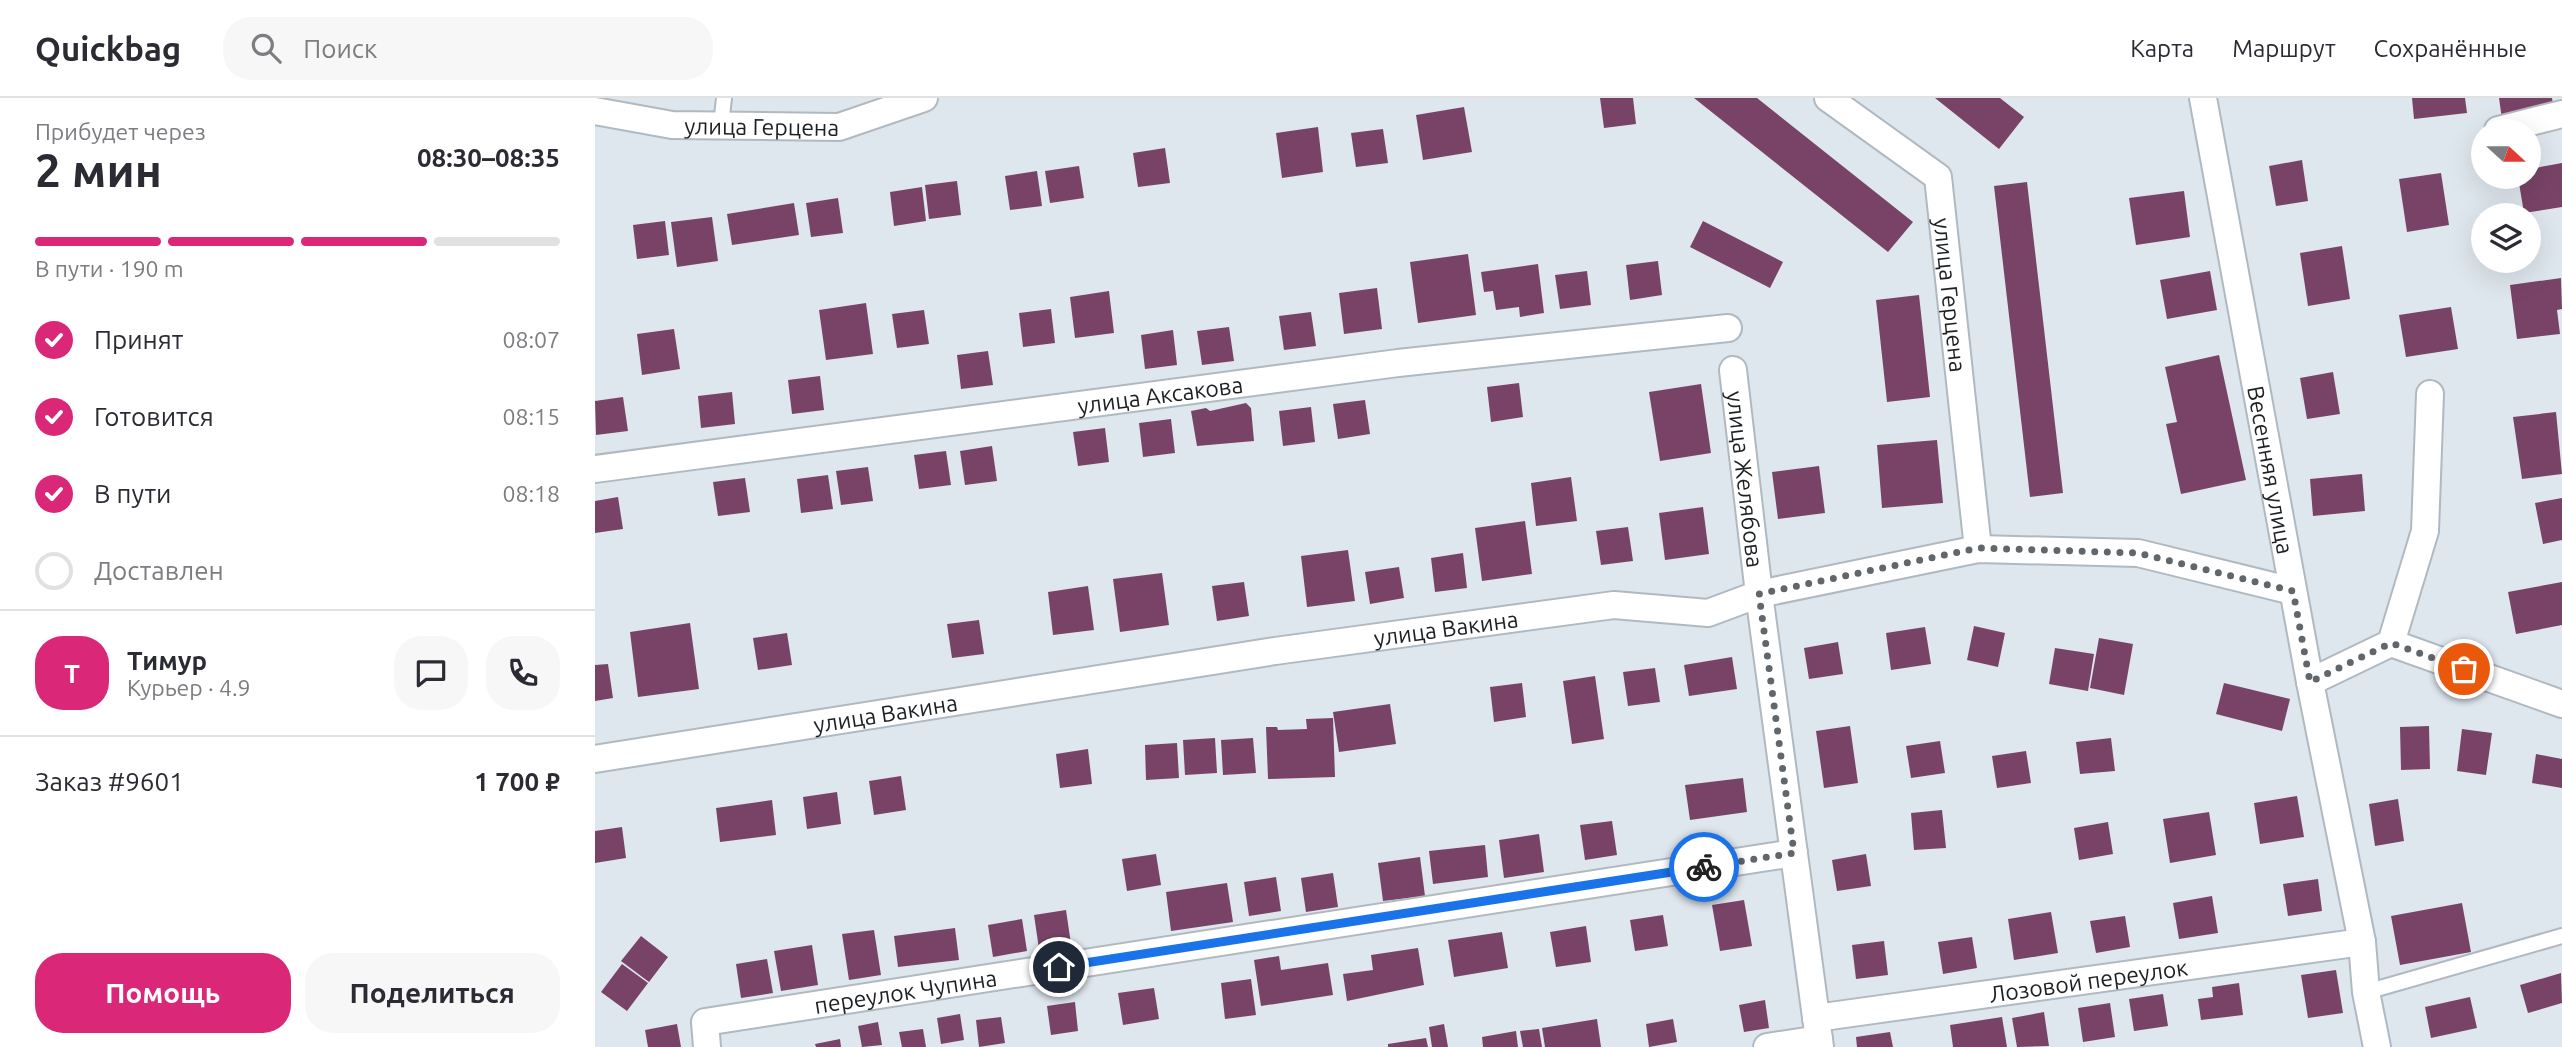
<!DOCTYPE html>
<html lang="ru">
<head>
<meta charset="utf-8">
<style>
	body { margin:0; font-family:Ubuntu,sans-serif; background:#f7f7f7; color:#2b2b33; height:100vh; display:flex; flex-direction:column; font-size:26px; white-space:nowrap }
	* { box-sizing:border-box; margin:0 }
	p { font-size:23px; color:#7c7c81 }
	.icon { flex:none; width:38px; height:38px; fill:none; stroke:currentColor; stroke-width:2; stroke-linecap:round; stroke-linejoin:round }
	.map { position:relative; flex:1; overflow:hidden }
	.panel { display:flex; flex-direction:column; background:#fff; width:595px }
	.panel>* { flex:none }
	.needle { width:46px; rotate:111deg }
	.fabs { position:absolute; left:1876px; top:21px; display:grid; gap:14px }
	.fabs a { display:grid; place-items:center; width:70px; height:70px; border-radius:50%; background:#fff; box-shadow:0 7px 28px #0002; font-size:35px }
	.pin { position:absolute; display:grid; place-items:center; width:60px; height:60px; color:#fff; margin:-30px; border:4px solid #fff; border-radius:50%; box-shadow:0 2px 7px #0007 }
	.courier { position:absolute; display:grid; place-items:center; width:70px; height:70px; margin:-35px; border:5px solid #1a73e8; border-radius:50%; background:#fff; color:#222; box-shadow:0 2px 9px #0007 }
	.summary em { font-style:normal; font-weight:700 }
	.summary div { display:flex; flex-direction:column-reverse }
	.summary { display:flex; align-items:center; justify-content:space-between; height:119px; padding:0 35px }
	h1 { font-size:46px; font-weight:700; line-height:52px }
	.bar { display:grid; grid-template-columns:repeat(4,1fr); gap:10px 7px; align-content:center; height:84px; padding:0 35px }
	.bar i { height:9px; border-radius:5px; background:#e1e1e2 }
	.bar .active { background:#db2777 }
	.bar p { grid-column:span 4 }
	.line { display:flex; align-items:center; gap:18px; padding:0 35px; border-top:2px solid #e1e1e2 }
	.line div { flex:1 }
	.round { display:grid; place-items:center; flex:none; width:74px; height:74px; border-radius:28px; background:#f7f7f7 }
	ol { padding:0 35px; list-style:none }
	li { display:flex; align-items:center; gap:21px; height:77px }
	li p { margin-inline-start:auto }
	li .icon { padding:7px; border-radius:50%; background:#db2777; color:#fff; stroke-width:4 }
	li:last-child { color:#7c7c81 }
	li i { width:38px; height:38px; border:4px solid #e1e1e2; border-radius:50% }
	.cta { display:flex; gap:14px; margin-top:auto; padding:14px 35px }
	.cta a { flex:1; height:80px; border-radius:28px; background:#db2777; color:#fff; font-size:28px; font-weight:700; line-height:80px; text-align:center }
	.cta a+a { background:#f7f7f7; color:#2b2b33 }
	header { display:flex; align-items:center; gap:42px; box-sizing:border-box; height:98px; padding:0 35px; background:#fff; border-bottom:2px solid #e1e1e2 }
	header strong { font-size:33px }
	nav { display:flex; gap:38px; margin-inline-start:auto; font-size:24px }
	.search { width:490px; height:63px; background:#f7f7f7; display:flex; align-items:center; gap:18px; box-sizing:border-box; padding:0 24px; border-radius:28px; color:#7c7c81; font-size:26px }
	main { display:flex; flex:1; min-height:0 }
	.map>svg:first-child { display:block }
</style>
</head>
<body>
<header>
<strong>Quickbag</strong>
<div class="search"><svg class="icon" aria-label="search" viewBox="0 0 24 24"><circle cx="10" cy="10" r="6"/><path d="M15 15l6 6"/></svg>Поиск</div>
<nav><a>Карта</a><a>Маршрут</a><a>Сохранённые</a></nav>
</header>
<main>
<section class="panel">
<div class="summary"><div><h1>2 мин</h1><p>Прибудет через</p></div><em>08:30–08:35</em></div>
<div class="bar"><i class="active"></i><i class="active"></i><i class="active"></i><i></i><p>В пути · 190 m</p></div>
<ol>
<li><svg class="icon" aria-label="check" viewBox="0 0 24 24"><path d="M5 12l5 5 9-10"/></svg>Принят<p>08:07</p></li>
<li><svg class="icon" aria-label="check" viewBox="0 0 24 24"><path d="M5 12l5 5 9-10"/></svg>Готовится<p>08:15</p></li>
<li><svg class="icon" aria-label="check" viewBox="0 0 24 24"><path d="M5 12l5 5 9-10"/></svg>В пути<p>08:18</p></li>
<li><i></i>Доставлен</li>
</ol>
<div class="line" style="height:126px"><b class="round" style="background:#db2777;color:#fff">Т</b><div><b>Тимур</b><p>Курьер · 4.9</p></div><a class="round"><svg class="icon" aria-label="chat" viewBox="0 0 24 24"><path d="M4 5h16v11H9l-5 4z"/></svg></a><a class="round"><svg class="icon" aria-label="phone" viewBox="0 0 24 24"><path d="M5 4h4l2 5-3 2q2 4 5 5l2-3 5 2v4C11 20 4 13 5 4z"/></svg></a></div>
<div class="line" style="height:91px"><div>Заказ #9601</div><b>1 700 ₽</b></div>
<div class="cta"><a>Помощь</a><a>Поделиться</a></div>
</section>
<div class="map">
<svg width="1967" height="949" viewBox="0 0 1967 949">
	<rect width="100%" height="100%" fill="#dfe7ee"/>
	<path fill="#794367" d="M1005,0h33l3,26 -32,4z
		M1099,0h63l156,124 -25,30z
		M1340,0h65l24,19 -25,32z
		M1817,0h53l2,15 -53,6z
		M1904,0h53l2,12 -52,9z
		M869,9l8,45 -49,8 -7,-45z
		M723,29l5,45 -41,6 -6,-45z
		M788,31l5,34 -32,4 -5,-34z
		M570,50l5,35 -32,4 -5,-34z
		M1707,62l6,41 -32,5 -7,-40z
		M1967,65v44l-38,6 -6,-36h11v-8z
		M484,68l5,32 -34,5 -5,-32z
		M442,73l5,35 -32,4 -5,-34z
		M1846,75l8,52 -42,7 -8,-53z
		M362,83l4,34 -32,4 -4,-34z
		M1432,84l36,311 -33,4 -36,-311z
		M327,89l4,34 -32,5 -4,-34z
		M1589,93l6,46 -54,8 -7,-47z
		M243,100l5,35 -32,4 -5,-34z
		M199,105l5,32 -67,10 -5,-31z
		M117,119l6,44 -41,6 -6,-45z
		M70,123l4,34 -32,4 -4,-34z
		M1108,123l80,41 -13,26 -80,-41z
		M1747,148l8,53 -42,7 -8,-53z
		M873,156l8,61 -58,8 -8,-61z
		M1063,163l4,34 -32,5 -4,-35z
		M943,166l6,49 -24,4 -1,-10 -23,3 -3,-19 -9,1 -3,-20z
		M992,173l4,34 -31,4 -5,-34z
		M1615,173l7,39 -50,9 -7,-39z
		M1966,180l1,31 -5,1 3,24 -43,5 -7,-54z
		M782,190l5,41 -38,5 -5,-41z
		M514,193l5,42 -39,5 -5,-41z
		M1324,197l11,102 -43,5 -11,-102z
		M271,205l7,51 -47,6 -7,-50z
		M1856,209l7,42 -52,8 -7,-42z
		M456,211l4,34 -32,4 -4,-34z
		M329,212l5,34 -32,4 -5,-34z
		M716,214l5,34 -32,4 -5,-34z
		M634,229l5,34 -32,4 -5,-34z
		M79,231l6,40 -38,6 -5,-41z
		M578,232l4,35 -32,4 -4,-34z
		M393,253l5,34 -32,4 -4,-34z
		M1624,257l27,125 -65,14 -15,-70 11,-2 -12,-55z
		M1738,274l7,42 -33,5 -7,-41z
		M225,278l4,34 -32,4 -4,-34z
		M924,285l4,34 -32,5 -4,-35z
		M1106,286l10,69 -51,8 -11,-69z
		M137,294l3,32 -34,4 -3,-32z
		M28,299l5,34 -32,4 -1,-34z
		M770,302l5,34 -32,5 -5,-35z
		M651,305l5,5 3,33 -57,5 -6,-35 15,-3 4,3z
		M716,309l4,35 -32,4 -4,-35z
		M1961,314l6,62 -40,5 -9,-62z
		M576,321l4,34 -32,4 -4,-34z
		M510,330l4,34 -31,4 -5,-34z
		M1342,342l6,63 -61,5 -5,-63z
		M397,348l5,35 -32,4 -5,-34z
		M351,353l5,34 -32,4 -5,-34z
		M1224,368l6,47 -47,6 -6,-47z
		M273,369l5,34 -32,4 -5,-34z
		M1767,376l3,37 -52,5 -3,-37z
		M233,377l5,34 -32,4 -4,-34z
		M976,379l6,44 -41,5 -5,-43z
		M150,380l5,34 -32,4 -5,-34z
		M23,399l5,32 -28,4v-32z
		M1967,400v42l-19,4 -8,-41z
		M1108,409l6,47 -44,6 -6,-47z
		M930,423l7,53 -50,7 -7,-53z
		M1033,429l5,34 -32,4 -5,-34z
		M753,452l7,51 -48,6 -6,-51z
		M868,455l4,35 -32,4 -4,-34z
		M804,469l5,31 -34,6 -5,-32z
		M567,475l7,52 -49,7 -7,-53z
		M649,484l5,34 -32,5 -5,-35z
		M1967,484v43l-46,9 -8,-42z
		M493,488l6,44 -41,5 -5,-43z
		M384,522l5,34 -32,4 -5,-34z
		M95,525l9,66 -61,8 -8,-65z
		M1379,528l31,7 -7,34 -31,-7z
		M1330,529l6,37 -40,6 -5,-37z
		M192,535l5,32 -34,5 -5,-32z
		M1504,540l34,6 -9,51 -34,-7z
		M1243,544l5,32 -34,5 -5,-31z
		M1460,550l39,6 -6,37 -39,-7z
		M1137,559l5,32 -48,7 -5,-31z
		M13,566l5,34 -18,3v-36z
		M1060,570l5,34 -32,4 -5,-34z
		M1000,578l9,63 -32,5 -9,-63z
		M927,585l4,34 -32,5 -4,-35z
		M1629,585l66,16 -8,32 -66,-17z
		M795,606l6,40 -57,8 -6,-40z
		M738,620l2,59 -67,2 -2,-52h11l1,3 29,-1 -1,-10z
		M1255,628l8,57 -34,5 -8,-57z
		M1834,628l1,43 -29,1 -1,-43z
		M1867,631l30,4 -6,42 -29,-4z
		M620,640l2,35 -32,2 -2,-35z
		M658,640l3,35 -33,2 -2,-35z
		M1516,640l4,33 -35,3 -4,-32z
		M1345,643l5,32 -34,5 -5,-32z
		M582,645l2,35 -33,2 -1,-35z
		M493,651l4,35 -32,4 -4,-34z
		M1431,653l5,32 -34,5 -5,-32z
		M1941,656l26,5v29l-30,-5z
		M306,678l5,34 -32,5 -5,-34z
		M1148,680l4,34 -57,8 -5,-35z
		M242,694l4,32 -34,5 -4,-32z
		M1702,698l7,41 -44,7 -6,-41z
		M1803,701l6,42 -29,5 -6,-42z
		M177,702l4,35 -56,7 -4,-34z
		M1347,712l4,38 -32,2 -3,-37z
		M1614,714l7,43 -46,8 -7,-44z
		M1017,723l5,34 -32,5 -5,-35z
		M1513,724l5,32 -34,6 -5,-32z
		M27,729l4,31 -31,5v-32z
		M944,736l5,38 -40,6 -5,-38z
		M890,747l3,32 -55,7 -4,-33z
		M561,756l5,31 -34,6 -5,-32z
		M1271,756l5,32 -34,5 -5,-31z
		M825,759l5,39 -42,5 -5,-38z
		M738,775l5,34 -32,5 -5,-34z
		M681,779l5,34 -32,5 -5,-34z
		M1723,781l4,32 -34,5 -5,-32z
		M632,785l6,39 -62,9 -5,-39z
		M1617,798l6,37 -39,6 -6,-36z
		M1149,802l8,46 -32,5 -8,-46z
		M1867,805l9,49 -71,13 -9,-49z
		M471,812l5,34 -32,5 -5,-34z
		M1456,814l7,41 -44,7 -6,-41z
		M1068,817l5,31 -33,5 -5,-31z
		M1530,818l5,31 -34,6 -6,-32z
		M427,821l5,32 -34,6 -5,-32z
		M991,828l5,36 -35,5 -6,-35z
		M360,830l4,32 -61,7 -4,-31z
		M279,832l7,45 -32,5 -7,-46z
		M907,834l6,36 -54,9 -6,-37z
		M46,838l27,21 -19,25 -28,-21z
		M1377,839l5,31 -34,6 -5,-32z
		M1289,843l4,34 -32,4 -4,-34z
		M217,847l6,40 -37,6 -7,-40z
		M823,850l6,37 -77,16 -4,-27 30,-4 -2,-15z
		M684,858l2,14 47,-7 5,32 -72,11 -7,-46z
		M172,861l6,34 -32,5 -5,-34z
		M27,866l26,19 -21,28 -26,-19z
		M1741,872l7,43 -35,5 -7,-43z
		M1966,875l1,30 -34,10 -8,-28z
		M656,881l5,36 -31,4 -4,-36z
		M1644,885l4,32 -42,5 -3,-21 15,-2 -1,-10z
		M559,890l5,31 -36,6 -5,-32z
		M1568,896l5,32 -34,5 -5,-32z
		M1875,899l7,31 -46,10 -6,-31z
		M1170,902l4,28 -25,4 -5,-27z
		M480,904l3,29 -27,4 -4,-29z
		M1515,905l5,34 -32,5 -5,-34z
		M1449,914l5,34 -32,1 -5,-29z
		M365,916l4,26 -23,4 -4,-26z
		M406,919l4,26 -26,4 -3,-27z
		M1407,919l5,30h-54l-3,-22z
		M1002,921l4,28h-56l-3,-19z
		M1078,921l4,23 -28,5 -3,-23z
		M283,924l4,23 -20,2 -4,-21z
		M82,926l4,23h-33l-3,-17z
		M849,926l4,23h-16l-3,-20z
		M328,931l3,18h-24l-3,-15z
		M944,931l3,18h-19l-3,-16z
		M921,933l2,16h-35l-1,-10z
		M1295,934l3,15h-36l-1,-10z
		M831,940l2,9h-40v-3z
		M245,941l1,8h-25l-1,-3z"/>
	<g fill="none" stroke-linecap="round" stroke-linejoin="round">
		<defs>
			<path id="service" d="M126,27l3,-27
				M1771,894l196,-56"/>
			<g id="minor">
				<path id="s1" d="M1233,0l110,79 40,372"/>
				<path id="s2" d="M1608,0l107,584 52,260 4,50 11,55"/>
				<path id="s3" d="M0,13l77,14 167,2 85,-29"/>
				<path d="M1903,32l64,-16"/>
				<path id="s4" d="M1138,272l26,224 61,453"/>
				<path id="s5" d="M0,371l803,-106 330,-35"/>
				<path d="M1796,545l171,61"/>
				<path d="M1715,584l81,-39 34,-112 5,-137"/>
				<path id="s6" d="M0,661l680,-108 339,-46 94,8 51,-19 219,-45 160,4 155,38"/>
				<path id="s7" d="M1221,920l546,-76"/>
				<path id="s8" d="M112,949l-2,-25 1089,-169"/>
				<path d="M1172,949l52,-8"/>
			</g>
		</defs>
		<use href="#service" stroke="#b1b9c0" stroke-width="18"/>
		<use href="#minor" stroke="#b1b9c0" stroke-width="30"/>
		<use href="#service" stroke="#fff" stroke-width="14"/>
		<use href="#minor" stroke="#fff" stroke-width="26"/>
	</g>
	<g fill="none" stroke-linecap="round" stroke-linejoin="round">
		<path stroke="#61666a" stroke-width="7" stroke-dasharray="0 12.6" d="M1109,769l90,-14 -35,-259 219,-46 160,5 155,38 17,91 81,-39 73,26"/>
		<path stroke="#1a73e8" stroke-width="9" d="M464,869l645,-100"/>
	</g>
	<g text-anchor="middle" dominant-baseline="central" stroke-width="7" stroke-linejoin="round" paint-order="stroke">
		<g font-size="23" fill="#1d2023" stroke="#ecf4fb">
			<text stroke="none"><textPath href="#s3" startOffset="168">улица Герцена</textPath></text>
			<text stroke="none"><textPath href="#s1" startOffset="254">улица Герцена</textPath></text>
			<text stroke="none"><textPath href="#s5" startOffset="570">улица Аксакова</textPath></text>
			<text stroke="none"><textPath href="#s2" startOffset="378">Весенняя улица</textPath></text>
			<text stroke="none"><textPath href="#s4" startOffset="110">улица Желябова</textPath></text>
			<text stroke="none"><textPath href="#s6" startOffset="861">улица Вакина</textPath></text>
			<text stroke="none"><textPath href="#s6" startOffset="294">улица Вакина</textPath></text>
			<text stroke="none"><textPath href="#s7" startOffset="275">Лозовой переулок</textPath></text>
			<text stroke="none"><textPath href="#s8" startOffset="228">переулок Чупина</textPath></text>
		</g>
	</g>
</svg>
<div class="fabs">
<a><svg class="needle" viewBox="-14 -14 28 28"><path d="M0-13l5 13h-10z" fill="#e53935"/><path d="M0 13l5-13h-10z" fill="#7c7c81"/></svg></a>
<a><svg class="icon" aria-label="layers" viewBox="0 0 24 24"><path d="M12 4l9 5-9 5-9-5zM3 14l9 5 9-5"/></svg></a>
</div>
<div class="pin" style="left:1869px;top:571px;background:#ea580c"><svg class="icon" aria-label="bag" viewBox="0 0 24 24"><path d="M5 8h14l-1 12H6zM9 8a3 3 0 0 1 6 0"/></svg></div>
<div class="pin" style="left:464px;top:869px;background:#1f2937"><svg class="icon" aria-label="home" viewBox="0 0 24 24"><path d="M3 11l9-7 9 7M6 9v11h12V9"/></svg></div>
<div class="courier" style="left:1109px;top:769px"><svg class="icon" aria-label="bike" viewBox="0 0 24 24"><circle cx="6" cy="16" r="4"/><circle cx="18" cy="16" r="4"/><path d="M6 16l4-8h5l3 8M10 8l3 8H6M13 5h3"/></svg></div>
</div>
</main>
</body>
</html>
